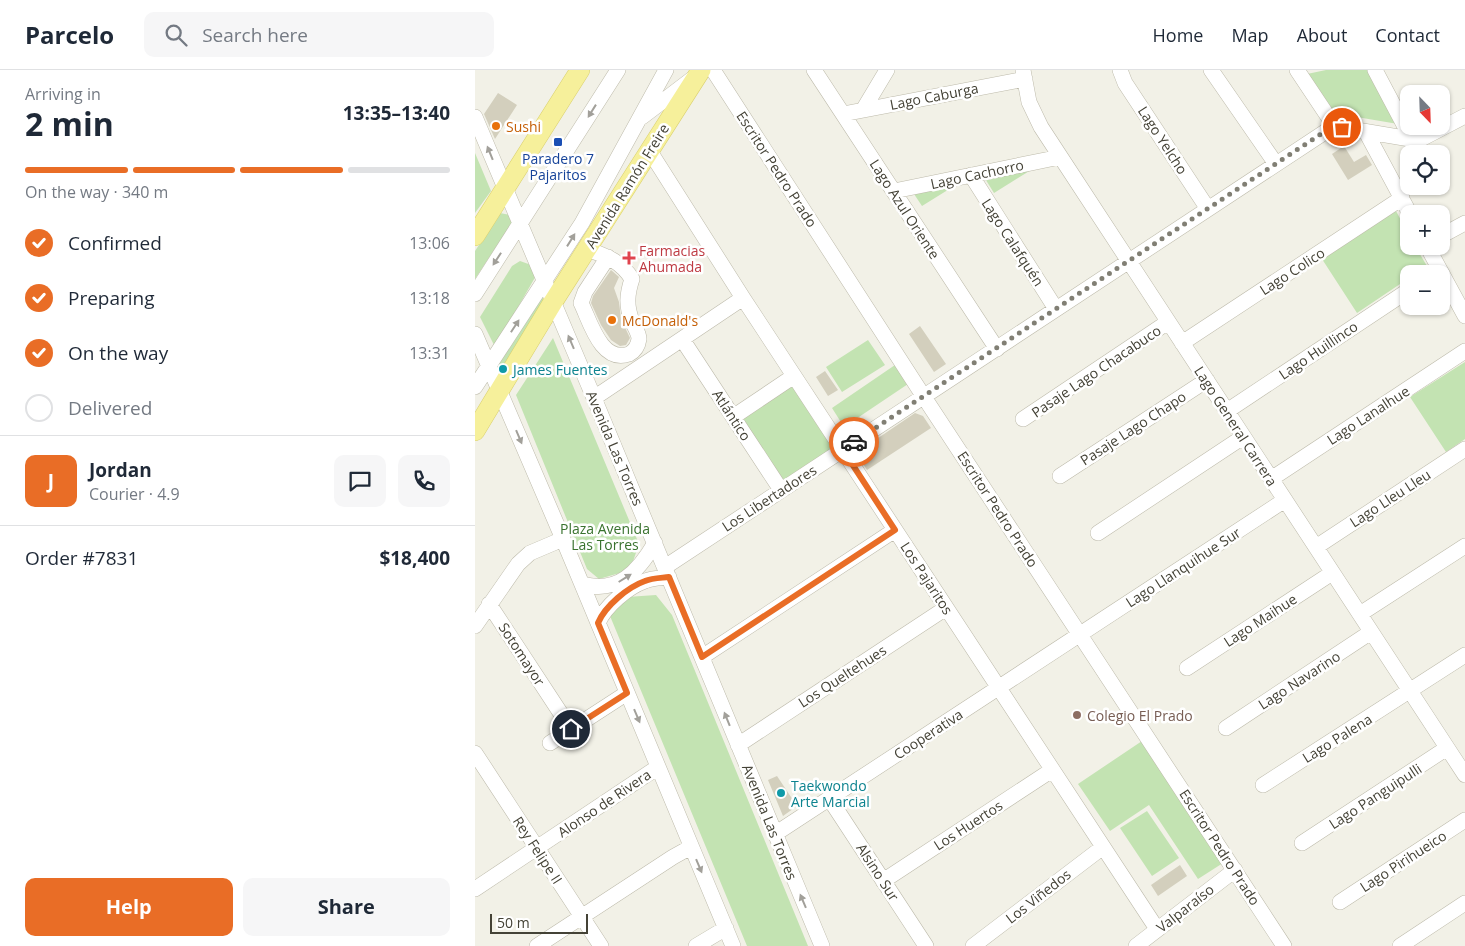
<!DOCTYPE html>
<html lang="en">
<head>
<meta charset="utf-8">
<style>
	body { margin:0; font-family:"Open Sans",sans-serif; background:#f6f6f7; color:#1f2937; height:100vh; display:flex; flex-direction:column; font-size:19px; white-space:nowrap }
	* { box-sizing:border-box; margin:0 }
	p { font-size:16px; color:#747a83 }
	.icon { flex:none; width:28px; height:28px; fill:none; stroke:currentColor; stroke-width:2; stroke-linecap:round; stroke-linejoin:round }
	.map { position:relative; flex:1; overflow:hidden }
	.sheet { display:flex; flex-direction:column; background:#fff; width:475px }
	.sheet>* { flex:none }
	.needle { width:32px; rotate:157deg }
	.fabs { position:absolute; left:925px; top:15px; display:grid; gap:10px }
	.fabs a { display:grid; place-items:center; width:50px; height:50px; border-radius:10px; background:#fff; box-shadow:0 1px 4px #0004; font-size:25px }
	.scale { position:absolute; left:15px; bottom:12px; width:98px; box-sizing:border-box; padding-left:5px; border:2px solid #444236; border-top:0; font-size:14px; line-height:18px; white-space:nowrap; color:#444236; -webkit-text-stroke:4px #fff; paint-order:stroke }
	.pin { position:absolute; display:grid; place-items:center; width:42px; height:42px; color:#fff; margin:-21px; border:2px solid #fff; border-radius:50%; box-shadow:0 1px 5px #0007 }
	.courier { position:absolute; display:grid; place-items:center; width:50px; height:50px; margin:-25px; border:4px solid #e96d26; border-radius:50%; background:#fff; color:#222; box-shadow:0 1px 6px #0007 }
	.headline em { font-style:normal; font-weight:700 }
	.headline div { display:flex; flex-direction:column-reverse }
	.headline { display:flex; align-items:center; justify-content:space-between; height:85px; padding:0 25px }
	h1 { font-size:32px; font-weight:700; line-height:38px }
	.bar { display:grid; grid-template-columns:repeat(4,1fr); gap:8px 5px; align-content:center; height:60px; padding:0 25px }
	.bar i { height:6px; border-radius:4px; background:#e0e1e3 }
	.bar .on { background:#e96d26 }
	.bar p { grid-column:span 4 }
	.line { display:flex; align-items:center; gap:12px; padding:0 25px; border-top:1px solid #e0e1e3 }
	.line div { flex:1 }
	.round { display:grid; place-items:center; flex:none; width:52px; height:52px; border-radius:10px; background:#f6f6f7 }
	ol { padding:0 25px; list-style:none }
	li { display:flex; align-items:center; gap:15px; height:55px }
	li p { margin-inline-start:auto }
	li .icon { padding:5px; border-radius:50%; background:#e96d26; color:#fff; stroke-width:4 }
	li:last-child { color:#747a83 }
	li i { width:28px; height:28px; border:2px solid #e0e1e3; border-radius:50% }
	.action { display:flex; gap:10px; margin-top:auto; padding:10px 25px }
	.action a { flex:1; height:58px; border-radius:10px; background:#e96d26; color:#fff; font-size:20px; font-weight:700; line-height:58px; text-align:center }
	.action a+a { background:#f6f6f7; color:#1f2937 }
	header { display:flex; align-items:center; gap:30px; box-sizing:border-box; height:70px; padding:0 25px; background:#fff; border-bottom:1px solid #e0e1e3 }
	header strong { font-size:24px }
	nav { display:flex; gap:28px; margin-inline-start:auto; font-size:18px }
	.search { width:350px; height:45px; background:#f6f6f7; display:flex; align-items:center; gap:12px; box-sizing:border-box; padding:0 18px; border-radius:10px; color:#747a83; font-size:19px }
	main { display:flex; flex:1; min-height:0 }
	.map>svg:first-child { display:block }
</style>
</head>
<body>
<header>
<strong>Parcelo</strong>
<div class="search"><svg class="icon" aria-label="search" viewBox="0 0 24 24"><circle cx="10" cy="10" r="6"/><path d="M15 15l6 6"/></svg>Search here</div>
<nav><a>Home</a><a>Map</a><a>About</a><a>Contact</a></nav>
</header>
<main>
<section class="sheet">
<div class="headline"><div><h1>2 min</h1><p>Arriving in</p></div><em>13:35–13:40</em></div>
<div class="bar"><i class="on"></i><i class="on"></i><i class="on"></i><i></i><p>On the way · 340 m</p></div>
<ol>
<li><svg class="icon" aria-label="check" viewBox="0 0 24 24"><path d="M5 12l5 5 9-10"/></svg>Confirmed<p>13:06</p></li>
<li><svg class="icon" aria-label="check" viewBox="0 0 24 24"><path d="M5 12l5 5 9-10"/></svg>Preparing<p>13:18</p></li>
<li><svg class="icon" aria-label="check" viewBox="0 0 24 24"><path d="M5 12l5 5 9-10"/></svg>On the way<p>13:31</p></li>
<li><i></i>Delivered</li>
</ol>
<div class="line" style="height:90px"><b class="round" style="background:#e96d26;color:#fff">J</b><div><b>Jordan</b><p>Courier · 4.9</p></div><a class="round"><svg class="icon" aria-label="chat" viewBox="0 0 24 24"><path d="M4 5h16v11H9l-5 4z"/></svg></a><a class="round"><svg class="icon" aria-label="phone" viewBox="0 0 24 24"><path d="M5 4h4l2 5-3 2q2 4 5 5l2-3 5 2v4C11 20 4 13 5 4z"/></svg></a></div>
<div class="line" style="height:65px"><div>Order #7831</div><b>$18,400</b></div>
<div class="action"><a>Help</a><a>Share</a></div>
</section>
<div class="map">
<svg width="990" height="876" viewBox="0 0 990 876">
	<rect width="100%" height="100%" fill="#f2f1e7"/>
	<path fill="#c3e3b2" d="M851,0h44l28,54 -65,-11 -26,-39z
		M0,83l16,38 -16,22z
		M556,100l-37,23 -10,-16z
		M484,113l-37,23 -10,-15z
		M921,141l13,24v11h6l12,20 -12,8h-6v4l-52,35 -35,-54z
		M25,143l10,2 3,6 -38,58v-28z
		M45,191l14,5 3,8 -42,73 -15,-30 32,-51z
		M67,225l2,6 -44,74 -6,-5z
		M78,268l86,206 -9,26 -31,9 -12,-10 -71,-174z
		M393,270l17,25 -43,27 -16,-25z
		M990,292v77l-19,13 -36,-55z
		M420,295l13,19 -64,43 -12,-19z
		M311,315h8l38,59v7l-46,29 -6,-2 -39,-63z
		M181,525l16,20 136,331h-61l-137,-330 17,-19z
		M667,671l81,122 -25,16 -49,-74 -39,26 -32,-47z
		M672,741l32,47 -27,18 -32,-48z"/>
	<path fill="#d3cfbd" d="M23,23l19,12 -22,34 -11,-25z
		M869,76l10,16 12,-7 6,10 -24,15 -16,-26z
		M136,200l8,7 -5,11 5,14 2,17 9,19 -4,7 -6,1 -9,-6 -10,-15 -10,-22 2,-7z
		M445,256l26,38 -12,8 -25,-38z
		M350,301l13,19 -10,6 -12,-19z
		M440,343l8,3 8,12 -64,42 -11,-17z
		M302,706l20,30 -14,10 -15,-36z
		M705,795l7,11 -29,20 -7,-11z"/>
	<g fill="none" stroke-linecap="round" stroke-linejoin="round">
		<defs>
			<path id="minor" d="M238,0l211,327 360,549
				M339,0l183,279
				M548,0l6,32 12,25 424,648
				M645,0l5,13 83,126
				M736,0l65,94
				M822,0l38,57
				M900,0l37,70
				M388,40l24,-40
				M368,44l182,-35
				M0,47l119,281 228,548
				M167,47l50,-38
				M891,62l44,82
				M174,80l94,148 414,631
				M496,105l85,134
				M419,121l166,-34
				M966,166l24,-13
				M952,176l38,70
				M112,179c19,7 34,12 45,30 -5,15 -6,27 0,42 2,5 7,12 7,18 -1,7 -4,12 -10,15 -28,10 -39,-33 -48,-51l4,-11 23,-35
				M0,224l143,-224
				M0,264l88,205 170,407
				M207,269l99,151
				M707,273l220,-145
				M0,317l107,-164 84,-153
				M119,328l149,-100
				M752,341l182,-121
				M258,347l61,-41
				M548,349l145,-97
				M585,406l147,-96
				M796,409l194,-128
				M623,463l145,-96
				M841,477l149,-98
				M190,497l666,-439 8,-1 77,13 7,-2 42,-22
				M107,514c36,10 56,-12 73,-41
				M14,534l82,125
				M885,544l105,-68
				M123,553c7,-17 30,-36 47,-42 7,-3 16,-3 24,-4
				M0,556l43,-62 12,-11 33,-14
				M227,587l193,-127
				M712,598l145,-95
				M751,658l145,-96
				M75,673l77,-50
				M263,675l208,-137
				M0,683l126,193
				M788,715l202,-130
				M354,728l97,148
				M300,764l510,-334
				M827,773l145,-95
				M408,811l169,-111
				M0,819l183,-122
				M865,832l125,-82
				M62,876l136,-89 18,-10
				M221,876l30,-18
				M498,876l130,-99
				M661,876l99,-76
				M925,876l65,-43"/>
			<path id="major" d="M0,166l105,-166
				M0,361l78,-129 148,-232"/>
		</defs>
		<use href="#minor" stroke="#bdbaaa" stroke-width="16"/>
		<use href="#major" stroke="#dad06d" stroke-width="20"/>
		<use href="#minor" stroke="#fff" stroke-width="15"/>
		<use href="#major" stroke="#f6f09b" stroke-width="19"/>
	</g>
	<defs><path id="oneway-solid" d="M-6-.8H1V-3.2L6.5 0L1 3.2V.8H-6Z" transform="scale(1.25)"/></defs>
	<g fill="#a2a09a">
		<use href="#oneway-solid" transform="translate(117 41) rotate(122)"/>
		<use href="#oneway-solid" transform="translate(15 83) rotate(-112)"/>
		<use href="#oneway-solid" transform="translate(96 170) rotate(-58)"/>
		<use href="#oneway-solid" transform="translate(22 189) rotate(123)"/>
		<use href="#oneway-solid" transform="translate(40 256) rotate(-57)"/>
		<use href="#oneway-solid" transform="translate(96 272) rotate(-113)"/>
		<use href="#oneway-solid" transform="translate(44 367) rotate(67)"/>
		<use href="#oneway-solid" transform="translate(150 508) rotate(-32)"/>
		<use href="#oneway-solid" transform="translate(162 646) rotate(67)"/>
		<use href="#oneway-solid" transform="translate(252 649) rotate(-112)"/>
		<use href="#oneway-solid" transform="translate(224 796) rotate(67)"/>
		<use href="#oneway-solid" transform="translate(328 831) rotate(-113)"/>
	</g>
	<g fill="none" stroke-linecap="round" stroke-linejoin="round">
		<path stroke="#817f74" stroke-width="5" stroke-dasharray="0 9" d="M379,372l473,-312 8,-3h7"/>
		<path stroke="#e96d26" stroke-width="6" d="M96,659l56,-36 -29,-70c7,-17 30,-36 47,-42 7,-3 16,-3 24,-4l33,80 193,-127 -52,-80 11,-8"/>
	</g>
	<g fill="#e8710a" stroke="#fff" stroke-width="2">
		<circle cx="21" cy="56" r="5"/>
		<circle cx="137" cy="250" r="5"/>
	</g>
	<rect fill="#1a4fb4" stroke="#fff" stroke-width="2" x="78" y="67" width="10" height="10" rx="2.5"/>
	<path fill="#e0444e" stroke="#fff" stroke-width="2" d="M151.5 180.5h5v5h5v5h-5v5h-5v-5h-5v-5h5z"/>
	<g fill="#0f9aa8" stroke="#fff" stroke-width="2">
		<circle cx="28" cy="299" r="5"/>
		<circle cx="306" cy="723" r="5"/>
	</g>
	<circle fill="#8d6e63" stroke="#fff" stroke-width="2" cx="602" cy="645" r="5"/>
	<g text-anchor="middle" dominant-baseline="central" stroke-width="5" stroke-linejoin="round" paint-order="stroke">
		<g font-size="14" fill="#444236" stroke="#fff">
			<text transform="translate(459 26) rotate(-11)">Lago Caburga</text>
			<text transform="translate(688 70) rotate(57)">Lago Yelcho</text>
			<text transform="translate(302 99) rotate(57)">Escritor Pedro Prado</text>
			<text transform="translate(502 104) rotate(-12)">Lago Cachorro</text>
			<text transform="translate(152 116) rotate(-58)">Avenida Ramón Freire</text>
			<text transform="translate(430 139) rotate(57)">Lago Azul Oriente</text>
			<text transform="translate(538 172) rotate(57)">Lago Calafquén</text>
			<text transform="translate(817 201) rotate(-33)">Lago Colico</text>
			<text transform="translate(843 280) rotate(-34)">Lago Huillinco</text>
			<text transform="translate(621 301) rotate(-34)">Pasaje Lago Chacabuco</text>
			<text transform="translate(257 345) rotate(57)">Atlántico</text>
			<text transform="translate(893 345) rotate(-33)">Lago Lanalhue</text>
			<text transform="translate(761 356) rotate(57)">Lago General Carrera</text>
			<text transform="translate(658 358) rotate(-33)">Pasaje Lago Chapo</text>
			<text transform="translate(140 378) rotate(67)">Avenida Las Torres</text>
			<text transform="translate(294 428) rotate(-33)">Los Libertadores</text>
			<text transform="translate(915 428) rotate(-33)">Lago Lleu Lleu</text>
			<text transform="translate(523 439) rotate(57)">Escritor Pedro Prado</text>
			<text transform="translate(708 497) rotate(-33)">Lago Llanquihue Sur</text>
			<text transform="translate(452 508) rotate(57)">Los Pajaritos</text>
			<text transform="translate(785 550) rotate(-33)">Lago Maihue</text>
			<text transform="translate(47 584) rotate(57)">Sotomayor</text>
			<text transform="translate(367 606) rotate(-33)">Los Queltehues</text>
			<text transform="translate(824 610) rotate(-33)">Lago Navarino</text>
			<text transform="translate(453 664) rotate(-33)">Cooperativa</text>
			<text transform="translate(862 668) rotate(-32)">Lago Palena</text>
			<text transform="translate(900 726) rotate(-33)">Lago Panguipulli</text>
			<text transform="translate(129 733) rotate(-34)">Alonso de Rivera</text>
			<text transform="translate(295 752) rotate(68)">Avenida Las Torres</text>
			<text transform="translate(493 755) rotate(-33)">Los Huertos</text>
			<text transform="translate(745 777) rotate(57)">Escritor Pedro Prado</text>
			<text transform="translate(63 780) rotate(57)">Rey Felipe II</text>
			<text transform="translate(928 791) rotate(-33)">Lago Pirihueico</text>
			<text transform="translate(403 802) rotate(57)">Alsino Sur</text>
			<text transform="translate(563 826) rotate(-38)">Los Viñedos</text>
			<text transform="translate(710 838) rotate(-38)">Valparaíso</text>
		</g>
		<g font-size="14" fill="#c56008" stroke="#fff" text-anchor="start">
			<text x="31" y="56">Sushi</text>
			<text x="147" y="250">McDonald's</text>
		</g>
		<g font-size="14" fill="#164399" stroke="#fff">
			<text x="83" y="88">Paradero 7<tspan x="83" dy="16">Pajaritos</tspan></text>
		</g>
		<g font-size="14" fill="#be3a42" stroke="#fff" text-anchor="start">
			<text x="164" y="180">Farmacias<tspan x="164" dy="16">Ahumada</tspan></text>
		</g>
		<g font-size="14" fill="#0d838f" stroke="#fff" text-anchor="start">
			<text x="38" y="299">James Fuentes</text>
			<text x="316" y="715">Taekwondo<tspan x="316" dy="16">Arte Marcial</tspan></text>
		</g>
		<g font-size="14" fill="#39722e" stroke="#fff">
			<text x="130" y="458">Plaza Avenida<tspan x="130" dy="16">Las Torres</tspan></text>
		</g>
		<g font-size="14" fill="#785e54" stroke="#fff" text-anchor="start">
			<text x="612" y="645">Colegio El Prado</text>
		</g>
	</g>
</svg>
<div class="fabs">
<a><svg class="needle" viewBox="-14 -14 28 28"><path d="M0-13l5 13h-10z" fill="#e53935"/><path d="M0 13l5-13h-10z" fill="#747a83"/></svg></a>
<a><svg class="icon" aria-label="locate" viewBox="0 0 24 24"><circle cx="12" cy="12" r="6"/><path d="M12 2v4M12 18v4M2 12h4M18 12h4"/></svg></a>
<a>+</a>
<a>−</a>
</div>
<div class="scale">50 m</div>
<div class="pin" style="left:867px;top:57px;background:#ea580c"><svg class="icon" aria-label="bag" viewBox="0 0 24 24"><path d="M5 8h14l-1 12H6zM9 8a3 3 0 0 1 6 0"/></svg></div>
<div class="pin" style="left:96px;top:659px;background:#1f2937"><svg class="icon" aria-label="home" viewBox="0 0 24 24"><path d="M3 11l9-7 9 7M6 9v11h12V9"/></svg></div>
<div class="courier" style="left:379px;top:372px"><svg class="icon" aria-label="car" viewBox="0 0 24 24"><path d="M5 17H2v-5l4-1 3-4h7l3 4 3 1v5h-3M9 17h6M6 11h13"/><circle cx="7" cy="17" r="2"/><circle cx="17" cy="17" r="2"/></svg></div>
</div>
</main>
</body>
</html>
